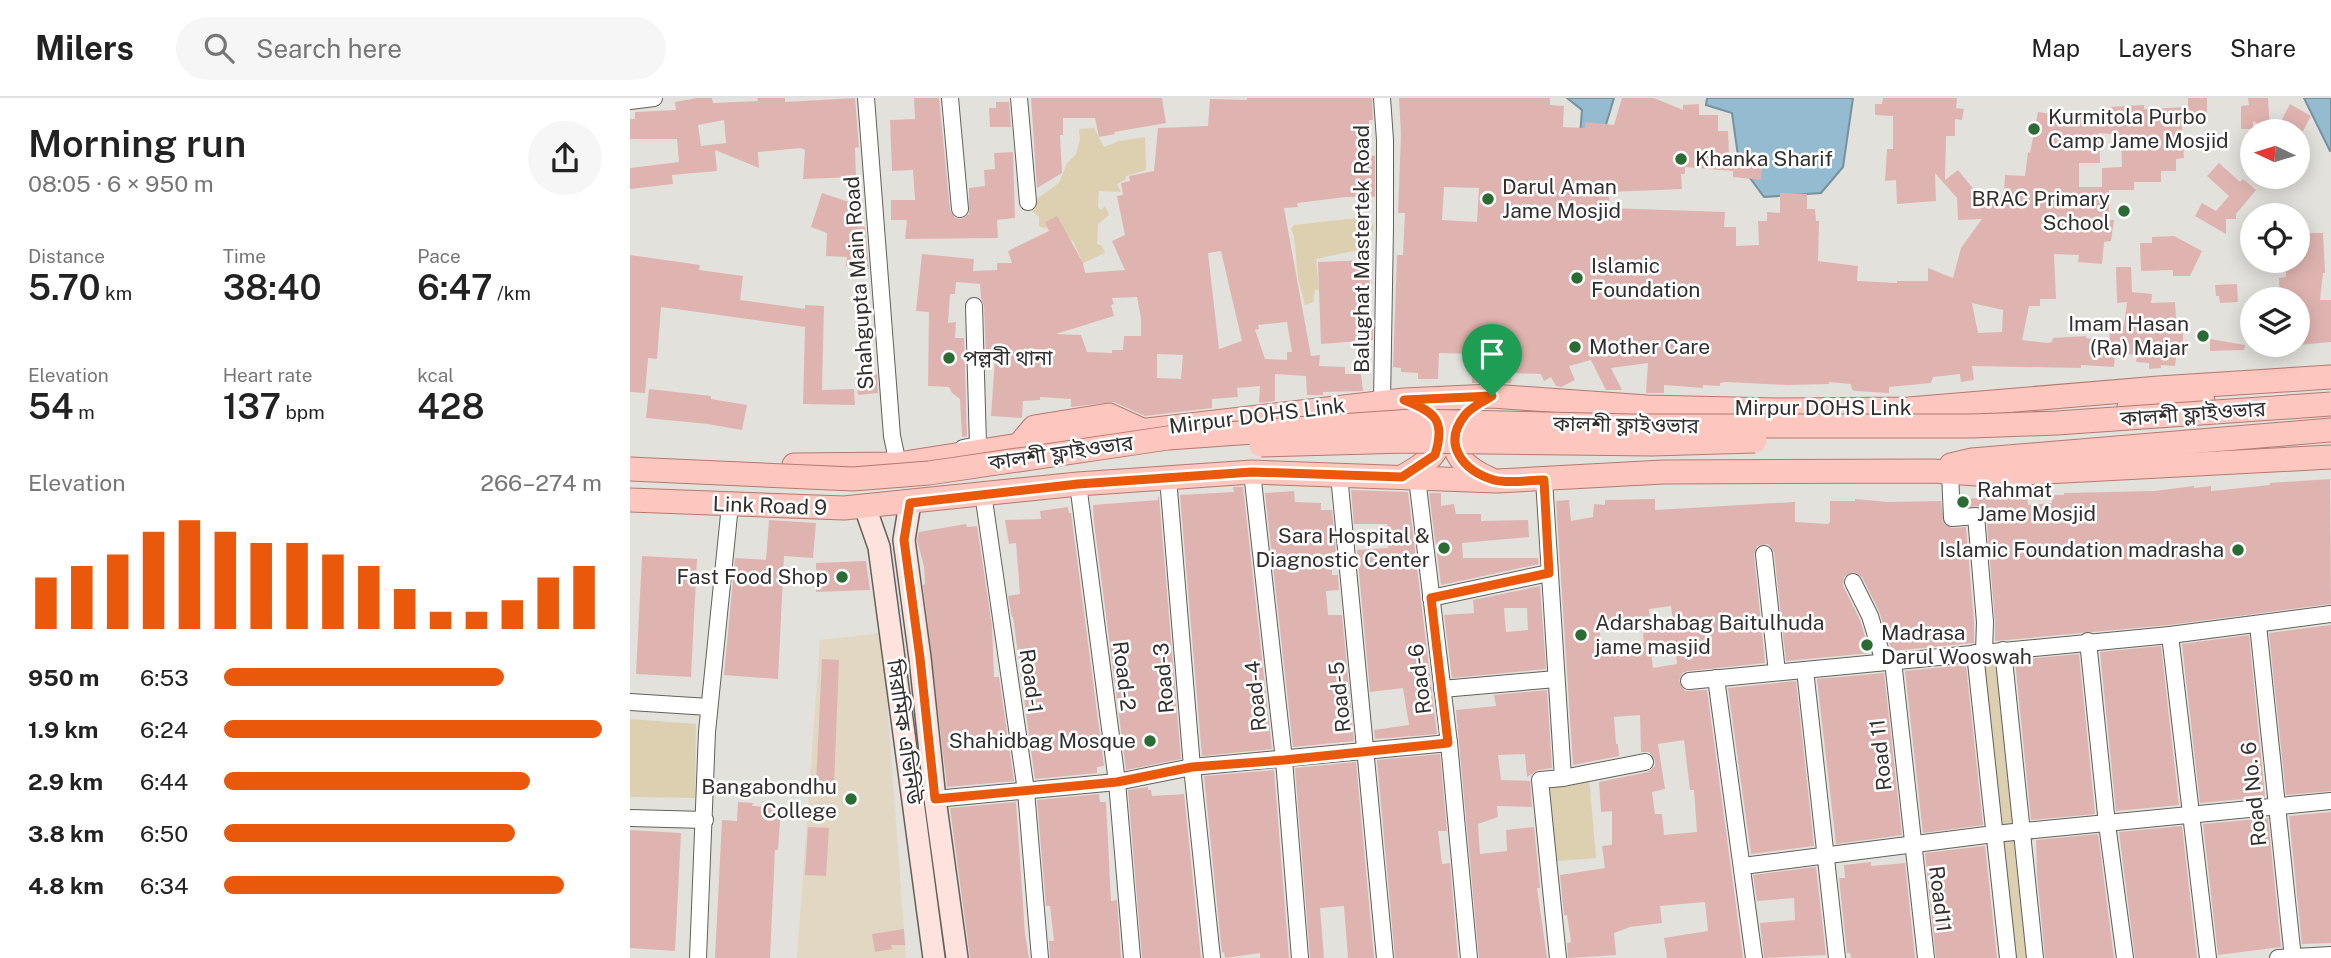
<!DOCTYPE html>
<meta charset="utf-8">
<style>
body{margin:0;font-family:"Public Sans","Noto Sans Bengali",sans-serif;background:#f6f6f6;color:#222;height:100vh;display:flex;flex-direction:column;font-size:26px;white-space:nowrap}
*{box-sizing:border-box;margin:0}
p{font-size:23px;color:#767676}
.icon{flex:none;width:38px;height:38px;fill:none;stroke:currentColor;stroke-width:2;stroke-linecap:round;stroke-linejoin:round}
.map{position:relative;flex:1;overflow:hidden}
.side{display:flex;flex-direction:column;background:#fff;width:630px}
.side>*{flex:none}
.needle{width:46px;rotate:274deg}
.buttons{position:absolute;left:1610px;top:21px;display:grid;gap:14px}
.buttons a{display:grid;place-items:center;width:70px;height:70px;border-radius:50%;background:#fff;box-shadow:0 4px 18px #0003;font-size:35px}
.pin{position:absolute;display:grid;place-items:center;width:60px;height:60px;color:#fff;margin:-72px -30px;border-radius:50% 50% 50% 0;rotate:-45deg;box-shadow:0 0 7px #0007}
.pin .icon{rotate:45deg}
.round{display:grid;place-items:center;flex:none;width:74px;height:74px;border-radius:37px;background:#f6f6f6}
.overview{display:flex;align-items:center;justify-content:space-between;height:119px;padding:0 28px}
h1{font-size:38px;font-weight:600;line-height:52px}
.metrics{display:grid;grid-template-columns:repeat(3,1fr);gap:10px;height:119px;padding:7px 28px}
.metrics div{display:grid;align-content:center}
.metrics b{font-size:35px;font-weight:600}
.metrics small{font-size:19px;font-weight:400}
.metrics p{font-size:19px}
.chart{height:196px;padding:14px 28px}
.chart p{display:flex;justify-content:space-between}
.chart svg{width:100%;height:126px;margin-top:7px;stroke:#ea580c;stroke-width:6}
ul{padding:0 28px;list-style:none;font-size:23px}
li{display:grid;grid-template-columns:112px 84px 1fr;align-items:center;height:52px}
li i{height:18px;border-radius:9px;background:#ea580c}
header{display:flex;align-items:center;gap:42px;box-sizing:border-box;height:98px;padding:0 35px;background:#fff;border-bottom:2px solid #e0e0e0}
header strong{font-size:33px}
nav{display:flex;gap:38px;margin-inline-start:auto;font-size:24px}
.search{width:490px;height:63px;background:#f6f6f6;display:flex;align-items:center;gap:18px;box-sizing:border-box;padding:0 24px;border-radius:38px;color:#767676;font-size:26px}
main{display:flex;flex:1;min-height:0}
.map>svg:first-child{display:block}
.education{fill:#e1d7c2}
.green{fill:#dcd0b0}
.water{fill:#94bbcf;stroke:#76919f;stroke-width:2}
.building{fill:#dfb4b0;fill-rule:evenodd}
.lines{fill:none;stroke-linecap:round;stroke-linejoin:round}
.street-casing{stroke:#61605b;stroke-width:18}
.secondary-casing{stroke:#61605b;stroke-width:24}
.primary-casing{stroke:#b4796f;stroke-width:25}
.street{stroke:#fff;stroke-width:16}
.secondary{stroke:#fee2de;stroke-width:21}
.primary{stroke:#fdc6be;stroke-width:23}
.primary-bridge-casing{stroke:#b4796f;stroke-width:25;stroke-linecap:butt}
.primary-bridge{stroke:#fdc6be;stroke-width:23}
.route-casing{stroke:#fff;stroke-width:14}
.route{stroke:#ea580c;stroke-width:9}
.poi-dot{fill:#2b6c35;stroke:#fff;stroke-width:2.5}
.labels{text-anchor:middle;stroke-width:5;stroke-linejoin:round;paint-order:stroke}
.poi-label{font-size:21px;fill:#31302e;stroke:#fff;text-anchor:start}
.street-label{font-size:21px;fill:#31302e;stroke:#fff}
</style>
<header>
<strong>Milers</strong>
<div class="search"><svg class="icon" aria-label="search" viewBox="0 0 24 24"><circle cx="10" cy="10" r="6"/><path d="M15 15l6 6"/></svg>Search here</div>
<nav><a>Map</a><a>Layers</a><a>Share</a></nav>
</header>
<main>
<section class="side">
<div class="overview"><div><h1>Morning run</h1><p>08:05 · 6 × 950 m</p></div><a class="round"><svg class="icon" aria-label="share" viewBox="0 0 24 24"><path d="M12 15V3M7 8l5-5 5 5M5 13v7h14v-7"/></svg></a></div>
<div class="metrics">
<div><p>Distance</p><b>5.70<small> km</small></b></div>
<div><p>Time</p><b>38:40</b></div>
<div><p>Pace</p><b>6:47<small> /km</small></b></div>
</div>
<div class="metrics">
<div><p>Elevation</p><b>54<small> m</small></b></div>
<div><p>Heart rate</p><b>137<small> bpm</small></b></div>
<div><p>kcal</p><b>428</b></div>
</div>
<div class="chart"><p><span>Elevation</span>266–274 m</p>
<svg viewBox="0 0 160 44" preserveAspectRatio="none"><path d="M5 44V26M15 44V22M25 44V18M35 44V10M45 44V6M55 44V10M65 44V14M75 44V14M85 44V18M95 44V22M105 44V30M115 44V38M125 44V38M135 44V34M145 44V26M155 44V22"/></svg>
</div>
<ul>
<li><b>950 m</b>6:53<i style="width:74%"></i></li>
<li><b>1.9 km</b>6:24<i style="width:100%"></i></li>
<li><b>2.9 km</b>6:44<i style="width:81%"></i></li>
<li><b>3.8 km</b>6:50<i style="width:77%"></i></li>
<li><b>4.8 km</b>6:34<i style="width:90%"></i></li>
</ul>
</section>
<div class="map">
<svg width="1701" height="860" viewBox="0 0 1701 860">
<rect width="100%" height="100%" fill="#e3e1dc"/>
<path class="education" d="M252,535l24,325h-109l23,-318z"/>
<g class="green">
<path d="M464,30l10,19 15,-6 26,-4 1,33 -20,6v3l-9,5 4,8 -22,-1 -1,16 3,3 4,-4 4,9 -11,9 -1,20 5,2 3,7 -22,10 -10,-22 -9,-3 -4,-14 -16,4 -5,-2v-9l-7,-6 -1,-8 28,-20 8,-20 9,-9 4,-15 -1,-10z"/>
<path d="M737,119l7,9 -7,22 -51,11 3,31h-4l-2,12 -8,3 -7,-27 -4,-42 -3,-8 3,-3z"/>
<path d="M1367,562l19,168 -19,2 -17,-168z"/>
<path d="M0,621l66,5 -1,74 -65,-1z"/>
<path d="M959,679l7,81 -39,3 -9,-81z"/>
<path d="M1386,737l12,123h-16l-12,-121z"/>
</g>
<g class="water">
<path d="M937,0h47l-15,50 -19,-13 2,-25z"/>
<path d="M1077,0h146l-10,69 -22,26 -57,4 -25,-34 -7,-50 -26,-8z"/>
<path d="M1674,0h27v53h-1z"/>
</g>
<g class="building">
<path d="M67,0h15l1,5 45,-2 -1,-3h28v4l70,-4 4,49 -4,1 1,29 -53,2 2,-29 -4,-2 -43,4 1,16 -44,-18 2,21 -45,4 1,9 -43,5v-21l49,-6 -2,-23h-47v-20h5v-7l41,-2 -1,-8zM94,22l2,23 -25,3 -3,-21z"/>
<path d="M284,0h25l11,112 5,8 7,1 7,-5v-26l16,-2 -1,-16 11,-1 -1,-16 19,-1 2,66 -18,2 1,18 -93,1 2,-19h-16v-20h24l-2,-30 -21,1 -2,-51 25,-1z"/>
<path d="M401,0h131l4,25 -52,9 1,2 -16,3 -4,-19h-32v17h-3l2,38 -25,15z"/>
<path d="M617,0h125l1,22h-4v35l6,1v41h-29l-49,6 1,4 -14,1 27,148 9,-1 -1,11 26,1v7h16l2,17 -40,1v3h-16l-1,-19 -31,-2v27l-16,2 1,-17 -23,2 1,9 -26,2v9l-67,8 -31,-14 -43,5v-8l-31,-2v3l-17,1 -1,17 -31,-2 5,-72 -10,13 -2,-51 -3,-8 -1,-14 -24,-2 -1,12h-5l-2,29 8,-1 -1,16h9l3,98 -5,1 -2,-38 -8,-6 -3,-6 -21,-1 1,-74 -13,-1 6,-57 52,5 -1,12 24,-1v-7h15l-4,-12 41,-20 -4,-9 12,-6 26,47 2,10 40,-3 -13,-29 13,-6 -8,-39 6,-1 -2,-12 9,-2 -1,-5 25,-5 4,-43 50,-2 2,-27 37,1zM591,153l21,90 -23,8 -11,-96zM507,199l4,21v18h-17l-1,14h-11v3l-25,-1 -6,-17 -25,-1 58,-18 -3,-11 3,-1 -2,-6zM657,224l5,30h-5v8l-22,-1 -10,-29 4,-1 -1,-4zM527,256l26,1 -2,24 -24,-1z"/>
<path d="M769,0h151v7l14,1 -1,21 22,1v-6l29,3 8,-27h32l29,12v-5l16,-1v11h19v16h10l1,23 34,4 -2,22 -28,-3v-6l-48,-4v7h-4l1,15 -73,3v16l116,4 -1,15h12v19l23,-1 -1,-24h9v-9l13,1v-20l27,1v15h8l1,12h3l-1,40 40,5 -1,15 40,2v-2h31v-13l25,10 8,-30 21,-29 -24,1 -1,-22 -22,-25 1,28 -39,3 -1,-24 -11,1 2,-32h6v-33l-18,-1v-11h7l1,-6h74l-1,10 8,1 -2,11 -7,-1v17h-9l-1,44 13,-10 17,21 25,15v-11h4l1,-20 20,1 3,-24 2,1 8,-41 42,6v-5l28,-1v-5l36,-2v4l44,-2v-9h19v25l-25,2 2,33 -8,1v12h-15v11h-27v8h-25v30h5l-3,21 -7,1 -2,22 -24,-2 1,-7 -25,-1 2,45h-16v7h-11l-7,34 26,3 4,-1 1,-4 33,-2v2l24,4 -1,-16h15l3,-24 -10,1 -1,-36h15l1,25 20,2 -1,9 24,-1 1,17 7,-1v26l-5,-1 -3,23 -14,-1v3l-12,1v-6l-13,-1 1,-7 -22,-2 -1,14 -33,-2v3l-109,-2 2,14 -13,2 -1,-8 -27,3 -2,6 -42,4v6l-33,-2 -4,-1 -1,-6 -22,-2v2l-42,1 -61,-3 -6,1v3l-17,-1v3l-39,-3v8h-18l2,-30 -37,5 11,22h-16l-15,-30 -22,6 6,14 -14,7 -5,-1 -5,-9 -7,4 -3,-7 -29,-1 -1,10h-39l1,-29 -34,-1 -1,26h-20v-6l-17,-1v-4l-8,-1 4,-112h6l2,-42h-7l3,-79zM1469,35l22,2 1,32 -20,1v19h-23v-24h21zM814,89l35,1 -2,34 -35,-2zM1342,205l31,7 -1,22 -24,1z"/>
<path d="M1618,0h20l2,32 -17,-9v8h-12v-23l8,-1z"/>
<path d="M366,4h13l2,25h-21l-1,-19h7z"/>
<path d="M1660,6l21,12 -8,15h-27z"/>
<path d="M1589,65l21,19 3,-3 13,11 -20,24v5h-10v15l-31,-18 7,-13 14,8 13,-15 -22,-20z"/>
<path d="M192,95l36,12 -7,21 14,1 4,42 -23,-3 1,-9 -21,-1 1,-23 -16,-6z"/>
<path d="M1675,135h18l2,40h-2l-3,27h11v42l-33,3v-46h-18l-1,-21 7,-1v-16h12v-5h8z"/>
<path d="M1544,138l28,15 -12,25h-17v-6l-32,1 -1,-28h12v-6z"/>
<path d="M0,157l70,10 -1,5 44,6 -3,24 65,9v-4l19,1 -2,84 32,-1 1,16 -52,-1 2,-77 -144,-20 -4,52 -9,-1 -3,35 -15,-1z"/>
<path d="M739,162l1,56v11h3v13l-52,4 -3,-82z"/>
<path d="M1607,186l1,18 -18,1 -1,-7h-3l-1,-11z"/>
<path d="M1580,241l35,6 -1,5 -34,1z"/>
<path d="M247,276l1,19 -20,2 -2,-19z"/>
<path d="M19,291l62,7v3l36,6 -5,25 -34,-6 -62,-6z"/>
<path d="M1700,381l1,125 -162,21 -174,16v-20l-9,-107 -6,-8 -18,1v-8l65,-4 1,10 24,-2v-8h12v-2l90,-2 40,-5v2l17,-2v5l59,-6v-2z"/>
<path d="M603,389h10l29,262 -70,7 -22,-261 54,-3z"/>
<path d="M721,392l57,2 29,242 -62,5 -1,-9 35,-5 -6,-37 -33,4 -13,-142 31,-2 -1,-24h-33z"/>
<path d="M664,393l1,11 26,1v7h11l4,42h-4v23h6l1,15 -13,1 2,24h14l12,126 -61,6 -28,-254z"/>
<path d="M799,395h12v13l13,-2 2,10h25v7l47,-1 1,17 -67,6 1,15h75l1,6 -98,21z"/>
<path d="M528,399h1l22,262 -55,11 -32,-248 -1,-17 65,-5z"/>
<path d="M1025,401v11l140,-8v20l33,2 2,-2v-21h25v-2l33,3 53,-1 3,23 8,4 14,-1 8,95v21l-82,8 -13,-40 -17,-34 -9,-5 -9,5 -1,9 17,34 10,33 -84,8 -12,-109 -6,-8 -11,2 -3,9 11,108 -77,8 -6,2 -3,8 6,10 22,-1 36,268h-76l-3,-20 44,-7 -3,-29 -45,4 2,17 -32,4 -16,6 2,22 -48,3 -1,-15 4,-1 -4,-27h-3l-4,-40 45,-7 -3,-22 10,-1v-34l-11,1 -2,-30 49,-10 7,-6v-5l-6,-9h-8l-1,-37 -26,2 2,27h2l1,12 -46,9 -17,-264 13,-1 2,21 22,-4 1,-13 11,1v-5zM1041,508l3,23 -31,4 1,10 -43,3 -2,-24 51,-3 -1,-10zM1045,544l2,22 -24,4 -3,-23zM1054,642l6,50h4l3,42 -33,3 -2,-21h-7l-3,-22 13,-3 -7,-45z"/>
<path d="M438,409l1,6h2l33,253 -7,1v6l-62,6 -22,-162h-1l-4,-21 12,-2 -4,-51 -7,1 -4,-24 36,-1 -1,-8z"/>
<path d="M139,422l47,3 -3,35 -29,-2 -6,123 -54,-4 11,-117 31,2z"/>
<path d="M336,426l1,3 10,-1 15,100 2,51h5l15,104 -67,6 -24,-202 2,-1 -1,-17 -7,-27 2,-8z"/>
<path d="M12,458l55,3 -6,118 -55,-3z"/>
<path d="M236,463l4,29 -54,2v-29z"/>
<path d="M910,488l6,83 -94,9 -8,-63 30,-2 -1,-13zM874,510h23l1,22 -22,2z"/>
<path d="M1701,527v166l-45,4 -17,-162z"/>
<path d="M1619,537l16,162 -65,6 -18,-159z"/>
<path d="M1531,548l18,159 -63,6 -16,-159z"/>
<path d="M1449,556l16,160 -64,6 -16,-160z"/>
<path d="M192,561l17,1 -5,125 -18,-1z"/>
<path d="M1336,567l17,160 -60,8 -18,-162z"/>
<path d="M1254,575l18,162 -66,9 -19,-165z"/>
<path d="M1166,583l18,165 -63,8 -23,-166z"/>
<path d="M917,592l5,78 -14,2 -11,7 -2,-23 -27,1 3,25 29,1 2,26 -35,-1 1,11 -20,7 2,30 27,-3 -1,-21 28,-3 6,61h-3l10,70h-68l-23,-248 40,-4 -2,-11z"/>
<path d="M810,656l7,77h-9l4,33 8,-1 8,95h-63l-18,-198z"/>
<path d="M726,664l18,196h-26l-4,-52 -24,2 4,50h-14l-15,-190z"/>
<path d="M644,672l15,188h-29v-5l-35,5 -1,-6 -2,1 -18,-177z"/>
<path d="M518,689v3h3l1,6 32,-2 17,164h-59l-14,-168z"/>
<path d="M469,696l1,8h6l5,99 6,-1 4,58h-71l-1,-17h5l-4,-35h-4l-9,-106z"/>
<path d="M108,704l15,1 -1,3 29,2 -3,42h-3l-5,108h-55l7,-138 15,1z"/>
<path d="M386,704l9,132 4,24h-59l-20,-150z"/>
<path d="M1701,714v131l-29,1 -13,-128z"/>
<path d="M1638,720l13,129 -63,8 -15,-131z"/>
<path d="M1552,728l15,132h-62l-16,-126z"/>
<path d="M178,729l21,1 -3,48 -21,-1z"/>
<path d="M0,732l51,3 -6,118 -45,-3z"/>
<path d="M1468,736l16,124h-69l-8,-84 -1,-34z"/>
<path d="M1355,748l12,112h-61l-11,-105z"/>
<path d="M1241,764v4l34,-3 10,95h-64l-1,-5h-3l-8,-75h6l-1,-13z"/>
<path d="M1186,769l10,88 -62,3 -4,-35 35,-3 -1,-22 -37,3 -4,-26z"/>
<path d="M274,831l1,16h-14l1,4 -17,3 -3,-18z"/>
</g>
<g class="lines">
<defs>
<g id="street">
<path d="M236,0l26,338 6,28"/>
<path d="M320,0l10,111"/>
<path d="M389,0l9,104"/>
<path d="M0,3l24,-3"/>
<path d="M752,303l3,-174v-87l-3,-42"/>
<path d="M333,350l15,-3 -4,-139"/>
<path d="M622,374l32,288 16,198"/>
<path d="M1320,375l2,45 24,-2 9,106 -1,30"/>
<path d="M709,377l46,483"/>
<path d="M538,380l24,289 20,191"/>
<path d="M787,380l32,265 20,215"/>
<path d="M914,382l19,298 -23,2 18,178"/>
<path d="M448,386l39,298 15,176"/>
<path d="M353,395l43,298 14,167"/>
<path d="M1134,456l13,118"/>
<path d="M1223,484l17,34 14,46"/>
<path d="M801,500l118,-25"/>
<path d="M1628,527l35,333"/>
<path d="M1540,537l38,323"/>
<path d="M1458,543l19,183 18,134"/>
<path d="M1373,552l32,308"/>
<path d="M1345,555l33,305"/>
<path d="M1263,563l33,297"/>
<path d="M1175,572l32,288"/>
<path d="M1086,580l38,280"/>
<path d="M1059,583l481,-46 161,-21"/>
<path d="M812,591l114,-10"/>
<path d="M0,604l79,5"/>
<path d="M933,680l82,-16"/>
<path d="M305,701l182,-17 75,-15 257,-24"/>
<path d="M0,720l75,2"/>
<path d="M1113,768l251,-32 337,-33"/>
<path d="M68,860l9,-226 23,-227"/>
<path d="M1648,860l53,-3"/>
</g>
<g id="secondary">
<path d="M280,405l-6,37 16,118 15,141 22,159"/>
<path d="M235,409l14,40 55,411"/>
</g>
<g id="primary">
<path d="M1499,309l74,-6"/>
<path d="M830,325c-16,29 7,46 30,56"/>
<path d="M389,347l15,-18 75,-12 33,15"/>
<path d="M164,367l104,-1 121,-19 385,-45 88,-4 155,11 129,3 133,-1 250,-21 172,-11"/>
<path d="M1321,367l21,-5 359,-30"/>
<path d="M772,379c21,-12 44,-24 36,-52"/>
<path d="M0,402l214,8 234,-24 174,-12 245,9 166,-9 270,-1 58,4 340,-18"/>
</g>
</defs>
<use href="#street" class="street-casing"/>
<use href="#secondary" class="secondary-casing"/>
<use href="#primary" class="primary-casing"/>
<use href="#street" class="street"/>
<use href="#secondary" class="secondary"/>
<use href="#primary" class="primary"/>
<defs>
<g id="primary-bridge">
<path d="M631,347l146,-4 245,3 103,-3"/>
<path d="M0,371l223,10 76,-6 239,-35 244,-17 221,5h339l85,-3 274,-19"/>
</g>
</defs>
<use href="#primary-bridge" class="primary-bridge-casing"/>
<use href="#primary-bridge" class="primary-bridge"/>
</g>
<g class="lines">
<defs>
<path id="route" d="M862,298c-9,6 -20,10 -27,19 -24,30 -1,56 29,65 15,4 35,0 50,0l5,93 -118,25 17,145 -164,17 -92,7 -75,15 -182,17 -15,-141 -16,-118 6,-37 168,-19 174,-12 150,5 33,-22c11,-35 0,-43 -31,-55z"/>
</defs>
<use href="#route" class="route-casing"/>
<use href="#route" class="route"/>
</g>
<g class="poi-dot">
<circle cx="1404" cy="31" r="7"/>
<circle cx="1051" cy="61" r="7"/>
<circle cx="858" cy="101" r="7"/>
<circle cx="1494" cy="113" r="7"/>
<circle cx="947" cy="180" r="7"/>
<circle cx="1573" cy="238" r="7"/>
<circle cx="945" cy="249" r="7"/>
<circle cx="319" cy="260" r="7"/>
<circle cx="1333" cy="404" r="7"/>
<circle cx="814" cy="450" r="7"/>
<circle cx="1608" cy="452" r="7"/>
<circle cx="212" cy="479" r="7"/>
<circle cx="951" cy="537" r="7"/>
<circle cx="1237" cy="547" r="7"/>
<circle cx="520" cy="643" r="7"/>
<circle cx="221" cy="701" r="7"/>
</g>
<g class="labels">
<g class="poi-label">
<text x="1418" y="26">Kurmitola Purbo<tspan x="1418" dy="24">Camp Jame Mosjid</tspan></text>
<text x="1065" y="68">Khanka Sharif</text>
<text x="872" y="96">Darul Aman<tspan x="872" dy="24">Jame Mosjid</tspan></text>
<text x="1480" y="108" text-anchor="end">BRAC Primary<tspan x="1480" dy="24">School</tspan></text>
<text x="961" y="175">Islamic<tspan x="961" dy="24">Foundation</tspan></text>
<text x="1559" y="233" text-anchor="end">Imam Hasan<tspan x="1559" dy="24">(Ra) Majar</tspan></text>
<text x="959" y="256">Mother Care</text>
<text x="333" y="267">পল্লবী থানা</text>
<text x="1347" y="399">Rahmat<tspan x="1347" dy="24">Jame Mosjid</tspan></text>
<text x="800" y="445" text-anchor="end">Sara Hospital &amp;<tspan x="800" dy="24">Diagnostic Center</tspan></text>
<text x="1594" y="459" text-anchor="end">Islamic Foundation madrasha</text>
<text x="198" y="486" text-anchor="end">Fast Food Shop</text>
<text x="965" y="532">Adarshabag Baitulhuda<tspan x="965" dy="24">jame masjid</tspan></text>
<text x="1251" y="542">Madrasa<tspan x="1251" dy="24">Darul Wooswah</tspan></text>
<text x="506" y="650" text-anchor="end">Shahidbag Mosque</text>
<text x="207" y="696" text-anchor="end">Bangabondhu<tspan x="207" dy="24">College</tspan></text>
</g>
<g class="street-label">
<text transform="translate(732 151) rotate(-90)" y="7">Balughat Mastertek Road</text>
<text transform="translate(229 185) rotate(-94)" y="7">Shahgupta Main Road</text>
<text x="1193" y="317">Mirpur DOHS Link</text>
<text transform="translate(1563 316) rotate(-4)" y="7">কালশী ফ্লাইওভার</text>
<text transform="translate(627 318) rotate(-7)" y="7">Mirpur DOHS Link</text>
<text transform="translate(996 327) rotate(1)" y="7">কালশী ফ্লাইওভার</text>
<text transform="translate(431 355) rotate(-8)" y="7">কালশী ফ্লাইওভার</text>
<text transform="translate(140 408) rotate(2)" y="7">Link Road 9</text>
<text transform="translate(494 578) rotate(83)" y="7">Road-2</text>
<text transform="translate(534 580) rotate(-95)" y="7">Road-3</text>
<text transform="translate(790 581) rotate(-97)" y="7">Road-6</text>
<text transform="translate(401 583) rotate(82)" y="7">Road-1</text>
<text transform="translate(626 598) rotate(-96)" y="7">Road-4</text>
<text transform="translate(710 599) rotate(-96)" y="7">Road-5</text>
<text transform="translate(274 634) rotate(82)" y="7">সিরামিক এভিনিউ</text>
<text transform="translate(1251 657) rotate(-96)" y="7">Road 11</text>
<text transform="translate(1624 696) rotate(-96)" y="7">Road No. 6</text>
<text transform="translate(1310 801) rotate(83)" y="7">Road11</text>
</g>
</g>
</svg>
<div class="buttons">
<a><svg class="needle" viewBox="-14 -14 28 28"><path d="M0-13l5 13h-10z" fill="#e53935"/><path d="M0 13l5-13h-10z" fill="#767676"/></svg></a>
<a><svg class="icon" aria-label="locate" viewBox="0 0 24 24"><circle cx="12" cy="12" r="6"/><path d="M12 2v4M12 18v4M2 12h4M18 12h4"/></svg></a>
<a><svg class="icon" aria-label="layers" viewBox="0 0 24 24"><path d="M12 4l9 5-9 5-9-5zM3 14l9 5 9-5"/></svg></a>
</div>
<div class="pin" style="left:862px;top:298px;background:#1e9e55"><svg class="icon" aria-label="arrive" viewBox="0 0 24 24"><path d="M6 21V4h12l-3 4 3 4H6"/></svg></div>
</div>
</main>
